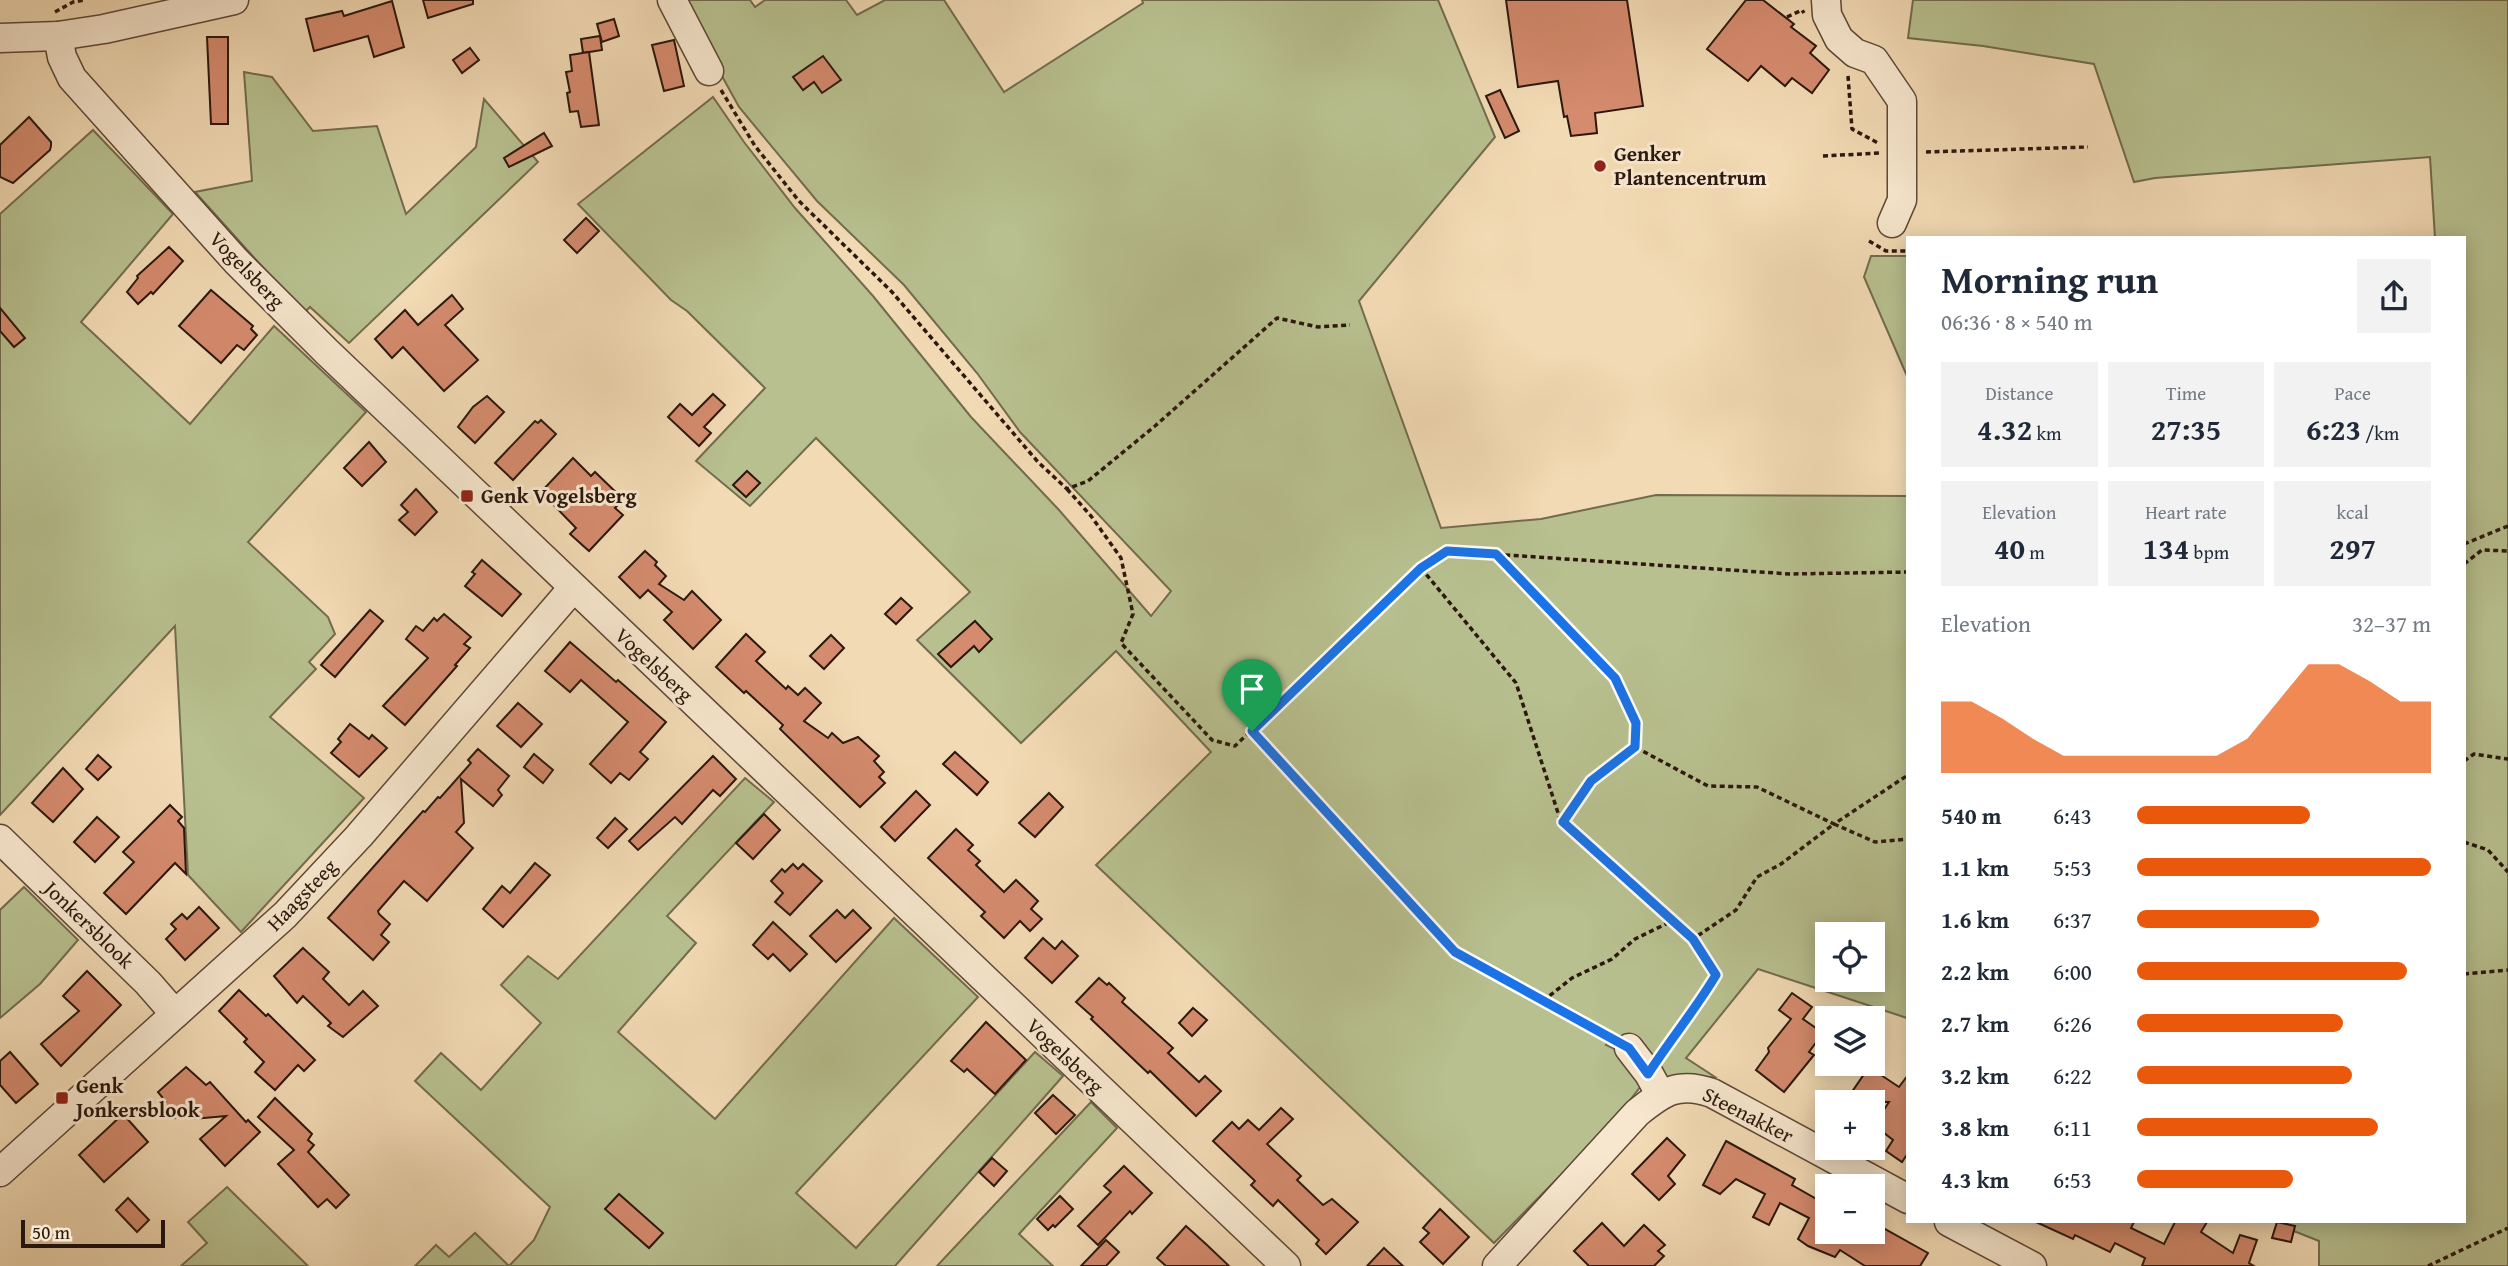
<!DOCTYPE html>
<meta charset="utf-8">
<style>
body{margin:0;font-family:"Gentium Book Plus",serif;background:#f2f2f3;color:#1f2937;height:100vh;display:flex;flex-direction:column;font-size:26px;white-space:nowrap}
*{box-sizing:border-box;margin:0}
p{font-size:23px;color:#747a83}
.icon{flex:none;width:38px;height:38px;fill:none;stroke:currentColor;stroke-width:2;stroke-linecap:round;stroke-linejoin:round}
.map{position:relative;flex:1;overflow:hidden}
.side{position:absolute;left:1906px;top:236px;width:560px;height:987px;display:flex;flex-direction:column;background:#fff;border-radius:0px;box-shadow:0 4px 18px #0003}
.side>*{flex:none}
.controls{position:absolute;left:1815px;top:922px;display:grid;gap:14px}
.controls a{display:grid;place-items:center;width:70px;height:70px;border-radius:0px;background:#fff;box-shadow:0 4px 18px #0003;font-size:35px}
.scale{position:absolute;left:21px;bottom:18px;width:144px;box-sizing:border-box;padding-left:7px;border:4px solid #2b170d;border-top:0;font-size:19px;line-height:24px;white-space:nowrap;color:#2b170d;-webkit-text-stroke:5px #f7e7ce;paint-order:stroke}
.pin{position:absolute;display:grid;place-items:center;width:60px;height:60px;color:#fff;margin:-72px -30px;border-radius:50% 50% 50% 0;rotate:-45deg;box-shadow:0 0 7px #0007}
.pin .icon{rotate:45deg}
.round{display:grid;place-items:center;flex:none;width:74px;height:74px;border-radius:0px;background:#f2f2f3}
.head{display:flex;align-items:center;justify-content:space-between;height:119px;padding:0 35px}
h1{font-size:38px;font-weight:700;line-height:52px}
.stats{display:grid;grid-template-columns:repeat(3,1fr);gap:10px;height:119px;padding:7px 35px}
.stats div{display:grid;align-content:center;border-radius:0px;background:#f2f2f3;text-align:center}
.stats b{font-size:30px;font-weight:700}
.stats small{font-size:19px;font-weight:400}
.stats p{font-size:19px}
.chart{height:196px;padding:14px 35px}
.chart p{display:flex;justify-content:space-between}
.chart svg{width:100%;height:126px;margin-top:7px;fill:#ea580c;opacity:.7}
ul{padding:0 35px;list-style:none;font-size:23px}
li{display:grid;grid-template-columns:112px 84px 1fr;align-items:center;height:52px}
li i{height:18px;border-radius:9px;background:#ea580c}
.map>svg:first-child{display:block}
.green{fill:#b8c08f;stroke:#726c4e;stroke-width:2;fill-rule:evenodd}
.building{fill:#d58b6e;stroke:#2b170d;stroke-width:2}
.lines{fill:none;stroke-linecap:round;stroke-linejoin:round}
.minor-casing{stroke:#5d4837;stroke-width:31}
.path{stroke:#2b170d;stroke-width:3.5;stroke-dasharray:5 3.5;stroke-linecap:butt}
.minor{stroke:#f7e7ce;stroke-width:28}
.route-casing{stroke:#fff;stroke-width:14}
.route{stroke:#1a73e8;stroke-width:9}
.poi-dot{fill:#8f2418;stroke:#f7e7ce;stroke-width:2.5}
.labels{text-anchor:middle;stroke-width:6;stroke-linejoin:round;paint-order:stroke}
.poi-label{font-size:21px;font-weight:bold;fill:#2b170d;stroke:#f7e7ce;text-anchor:start}
.street-label{font-size:21px;fill:#2b170d;stroke:#f7e7ce}
</style>
<div class="map">
<svg width="2508" height="1266" viewBox="0 0 2508 1266">
<rect width="100%" height="100%" fill="#f2dab4"/>
<filter id="stains"><feTurbulence type="fractalNoise" baseFrequency=".00286" numOctaves="4"/><feColorMatrix values="0 0 0 0 .2 0 0 0 0 .09 0 0 0 0 .02 0 0 0 .5 -.17"/></filter>
<radialGradient id="worn" r=".72"><stop offset=".6" stop-color="#630" stop-opacity="0"/><stop offset="1" stop-color="#630" stop-opacity=".3"/></radialGradient>
<g class="green">
<path d="M685,0h65l5,7 10,-7h81l11,15 28,-15h59l60,92 139,-89 -1,-3h296l57,137 -136,164 82,227 100,-9 115,-24 251,1v522l-149,-49 -72,89 29,19 -46,4 -28,-33 -27,-13 -8,10 13,6 22,35 -29,37 -118,120 -398,-378 115,-113 -95,-101 -95,92 -104,-103 53,-48 -154,-154 -66,68 -54,-45 69,-73 -78,-77 -16,-11 -93,-96 135,-107 31,45 51,66 78,88 98,121 88,93 92,106 20,-25 -151,-159 -43,-59 -73,-88 -87,-84 -78,-94 -33,-60zM1827,934h45v46h-45z"/>
<path d="M1913,0h595v1266h-189v-25l-33,-13 2,-6h176v-984h-29l-5,-81 -275,21 -21,4 -40,-118 -111,-18 -75,-8z"/>
<path d="M244,72l28,5 41,54 64,-5 29,88 70,-67 8,-48 54,63 -189,181 -39,-36 -6,6 -109,-121 57,-11z"/>
<path d="M93,130l80,84 -92,108 109,102 84,-98 92,86 -118,130 80,75 7,17 -26,28 7,7 -46,48 94,81 -123,134 -53,-57 -13,-249 -175,189v-601z"/>
<path d="M1871,256h36v120l-43,-99z"/>
<path d="M745,778l29,24 -107,114 29,27 -78,89 97,87 179,-201 84,79 -182,196 60,55 179,-196 28,24 -168,190h-480l21,-21 13,12 26,-24 34,33 25,-26 16,-33 -135,-126 26,-28 40,37 60,-67 -40,-38 27,-29 30,23z"/>
<path d="M24,887l54,53 -38,44 -40,34v-108z"/>
<path d="M1091,1102l26,26 -98,106 34,32h-116z"/>
<path d="M227,1187l81,79h-127l26,-23 -19,-21z"/>
</g>
<g class="building">
<path d="M423,0h50v4l-45,14z"/>
<path d="M1506,0h121l16,106 -48,7 2,20 -26,3 -4,-20 -3,1 -6,-36 -40,6z"/>
<path d="M1746,0h17l31,24 -3,3 25,19 -6,7 19,17 -17,23 -20,-15 -7,8 -24,-20 -13,15 -41,-32z"/>
<path d="M392,1l12,46 -30,10 -6,-21 -54,15 -8,-32 36,-8 2,5z"/>
<path d="M614,19l5,17 -17,6 -5,-18z"/>
<path d="M600,36l2,14 -19,3 -2,-14z"/>
<path d="M207,37h21v87h-17z"/>
<path d="M674,40l10,46 -20,5 -12,-46z"/>
<path d="M470,48l9,12 -17,13 -9,-13z"/>
<path d="M589,52l10,73 -18,2 -3,-16 -8,1 -3,-19 3,-1 -4,-20 6,-1 -2,-16z"/>
<path d="M823,56l18,24 -19,13 -8,-11 -11,8 -10,-13z"/>
<path d="M1500,90l19,41 -14,7 -19,-42z"/>
<path d="M29,117l22,25v4l-1,4 -37,33 -13,-6v-32z"/>
<path d="M544,133l8,13 -43,21 -5,-9z"/>
<path d="M586,218l13,13 -22,22 -13,-13z"/>
<path d="M169,247l14,14 -30,33 -2,-2 -13,12 -11,-12 11,-14 -1,-2z"/>
<path d="M211,290l42,36 -2,3 6,6 -13,15 -7,-5 -16,18 -42,-37z"/>
<path d="M452,295l11,14 -18,16 33,35 -34,31 -41,-44 -11,11 -17,-19 30,-29 13,15z"/>
<path d="M0,308l25,30 -11,9 -14,-16z"/>
<path d="M713,394l12,11 -21,22 7,6 -12,13 -31,-29 12,-13 12,11z"/>
<path d="M487,396l17,16 -29,31 -17,-16 15,-20z"/>
<path d="M541,420l15,14 -43,46 -18,-17 40,-42 3,2z"/>
<path d="M369,442l17,20 -24,24 -18,-18z"/>
<path d="M573,458l18,18 4,-4 28,27 -8,9 8,7 -34,36 -19,-17 6,-6 -35,-36z"/>
<path d="M747,471l13,12 -14,14 -13,-12z"/>
<path d="M416,489l21,23 -22,23 -16,-15 9,-8 -7,-7z"/>
<path d="M645,551l12,11 -2,3 11,11 -7,8 25,16 8,-9 29,29 -28,29 -29,-29 8,-8 -24,-22 -8,8 -21,-21z"/>
<path d="M482,560l39,34 -19,22 -37,-30 10,-12 -3,-2z"/>
<path d="M901,598l11,10 -16,16 -11,-10z"/>
<path d="M370,610l13,11 -48,56 -14,-12z"/>
<path d="M444,614l27,23 -7,7 6,4 -15,17 2,1 -52,59 -22,-19 45,-48 -22,-19 10,-13 7,5 11,-13 3,3z"/>
<path d="M975,621l17,18 -13,13 -5,-6 -23,21 -13,-13z"/>
<path d="M746,634l19,18 -9,9 30,28 2,-3 10,9 7,-7 16,15 -17,18 24,17 4,-5 11,10 15,-6 21,19 -5,5 10,11 -5,5 6,6 -25,24 -80,-78 3,-4 -37,-34 -2,2 -28,-26z"/>
<path d="M831,635l13,13 -20,21 -14,-13z"/>
<path d="M570,642l46,40 2,-2 48,42 -26,30 8,7 -19,21 -9,-7 -9,10 -21,-19 38,-42 -47,-42 -11,12 -25,-21z"/>
<path d="M518,703l24,21 -21,23 -24,-21z"/>
<path d="M350,724l19,15 3,-4 15,13 -28,29 -28,-24 10,-11 -3,-3z"/>
<path d="M478,749l31,27 -11,14 4,5 -9,11 -32,-27 3,44 -8,9 17,16 -46,53 -23,-20 -26,30 1,3 11,10 -9,11 8,7 -16,18 -45,-42 95,-107 2,1 13,-15 2,1 31,-35 -3,-3z"/>
<path d="M955,752l33,30 -11,13 -34,-31z"/>
<path d="M534,754l19,16 -10,13 -19,-16z"/>
<path d="M98,755l13,12 -13,13 -12,-11z"/>
<path d="M713,756l23,23 -16,17 -7,-6 -31,34 -7,-7 -37,33 -9,-9z"/>
<path d="M63,768l20,21 -30,33 -21,-19z"/>
<path d="M916,791l14,14 -35,36 -14,-14z"/>
<path d="M1049,793l14,14 -28,30 -16,-14z"/>
<path d="M170,805l12,12 -4,4 6,7 2,46 -11,-11 -49,51 -22,-21 30,-31 -11,-10z"/>
<path d="M764,814l16,16 -27,29 -17,-16z"/>
<path d="M97,817l22,20 -24,25 -21,-20z"/>
<path d="M615,818l12,11 -19,19 -11,-10z"/>
<path d="M956,829l17,16 -5,5 12,11 -4,4 28,27 12,-12 22,21 -7,8 11,10 -12,12 -10,-10 -16,17 -23,-22 4,-4 -57,-54z"/>
<path d="M535,863l15,12 -47,52 -20,-18 19,-23 8,7z"/>
<path d="M793,864l5,5 5,-5 19,17 -32,34 -15,-13 8,-9 -12,-12 11,-12 3,3z"/>
<path d="M199,907l20,21 -34,32 -19,-21 10,-10 -5,-5 11,-10 5,5z"/>
<path d="M837,910l8,8 8,-8 18,18 -35,34 -26,-26z"/>
<path d="M773,922l34,32 -17,17 -17,-17 -5,5 -15,-14z"/>
<path d="M1043,938l12,11 7,-8 16,15 -26,27 -27,-25z"/>
<path d="M303,948l26,24 -6,7 26,26 14,-14 15,15 -35,31 -15,-11 3,-3 -28,-27 -6,7 -23,-27z"/>
<path d="M87,971l34,34 -60,61 -20,-22 38,-33 -16,-15z"/>
<path d="M1099,978l8,7 2,-2 16,15 -3,4 51,46 -5,5 31,29 6,-6 16,15 -25,25 -46,-45 -2,2 -57,-54 2,-2 -17,-15z"/>
<path d="M239,990l27,26 2,-2 47,46 -11,11 -6,-6 -23,25 -20,-18 9,-10 -20,-20 3,-3 -28,-28z"/>
<path d="M1792,993l20,14 -9,12 20,14 -14,19 5,3 -30,37 -28,-22 13,-18 -1,-4 23,-29 -12,-9z"/>
<path d="M1193,1008l14,12 -15,16 -13,-13z"/>
<path d="M986,1022l40,38 -31,34 -28,-25 -3,3 -13,-11z"/>
<path d="M10,1052l28,32 -22,19 -16,-18v-24z"/>
<path d="M186,1067l20,18 4,-3 36,40 2,-2 12,12 -35,34 -25,-27 26,-23 -33,3 -9,-10 -9,9 -12,-13 3,-3 -8,-10z"/>
<path d="M1869,1067l30,20 9,-12v78l-6,9 -16,-11 7,-11 -19,-15 15,-23h-44z"/>
<path d="M1053,1095l22,20 -19,19 -21,-21z"/>
<path d="M275,1098l37,36 -4,6 6,5 -6,7 41,43 -13,13 -9,-9 -9,8 -40,-43 16,-14 -36,-33z"/>
<path d="M1281,1108l12,11 -26,25 34,32 -4,4 26,25 9,-6 26,23 -32,32 -10,-10 3,-4 -41,-40 -5,6 -22,-21 4,-4 -42,-40 19,-19 7,7 9,-9 11,10z"/>
<path d="M123,1114l25,28 -44,40 -25,-27z"/>
<path d="M1667,1138l18,17 -17,21 7,8 -16,16 -27,-26z"/>
<path d="M1726,1141l69,38 -3,6 35,20v27h54l2,-4 45,25 -8,13h-55l-25,-16 -5,7 -27,-11 -10,-7 11,-21 -29,-15 -11,22 -16,-8 12,-23 -29,-15 -16,15 -17,-9z"/>
<path d="M992,1158l15,13 -13,15 -15,-14z"/>
<path d="M1124,1166l28,27 -20,21 -2,-3 -32,34 -20,-19 33,-34 -7,-6z"/>
<path d="M619,1194l44,39 -14,15 -44,-39z"/>
<path d="M1060,1196l13,13 -18,18 -2,-2 -5,5 -11,-11z"/>
<path d="M128,1198l21,22 -12,12 -21,-22z"/>
<path d="M1440,1209l29,28 -26,27 -23,-22 9,-9 -6,-5z"/>
<path d="M2036,1222h98l-3,6 33,16 11,-22h32l-6,10 32,21 7,-18 17,5 -8,23 5,3h-112l3,-8 -30,-15 -5,9 -35,-17 -2,4z"/>
<path d="M2277,1222l18,4 -4,16 -19,-4z"/>
<path d="M1602,1223l22,23 20,-21 21,20 -7,6 6,5 -10,10h-65l-15,-15z"/>
<path d="M1186,1226l21,19 22,21h-63l-9,-8z"/>
<path d="M1106,1240l13,12 -13,14h-25z"/>
<path d="M1384,1248l19,18h-36z"/>
</g>
<g class="lines">
<defs>
<g id="minor">
<path d="M672,0l37,71"/>
<path d="M1826,0l1,15 12,24 16,14 19,7 28,41v99l-10,23"/>
<path d="M58,36l4,21 10,21 164,183 91,91 959,914"/>
<path d="M0,38l58,-2 46,-7 130,-29"/>
<path d="M0,839l148,144 27,31"/>
<path d="M1629,1048l20,26 11,20"/>
<path d="M0,1172l285,-257 74,-79 214,-248"/>
<path d="M1949,1222l83,44"/>
<path d="M1497,1266l140,-153c26,-21 41,-32 75,-20l196,106"/>
</g>
</defs>
<use href="#minor" class="minor-casing"/>
<g class="path">
<path d="M55,12l18,-10 12,-2"/>
<path d="M1787,17l15,-7 2,3"/>
<path d="M1848,76l4,53 26,14"/>
<path d="M721,90l34,56 44,55 93,91 146,170 29,27 21,-8 67,-55 122,-108 41,9 32,-2"/>
<path d="M1926,152l162,-5"/>
<path d="M1823,156l57,-3"/>
<path d="M1869,241l17,10h22"/>
<path d="M1067,489l24,27 30,42 12,56 -12,29 91,97 23,6 186,-178 26,-17 343,23 118,-2"/>
<path d="M2464,544l44,-18"/>
<path d="M1496,554l119,124 21,45 -1,24 73,39 49,1 77,37 74,-49"/>
<path d="M2464,564l18,-14 26,1"/>
<path d="M1421,568l95,115 44,136 133,120"/>
<path d="M1252,731l203,221 154,85"/>
<path d="M2464,761l10,-7 34,5"/>
<path d="M1563,822l28,-41 44,-34"/>
<path d="M2464,842l24,8 20,22"/>
<path d="M2464,974l44,-4"/>
<path d="M1543,1001l29,-23 40,-19 23,-20 37,-18"/>
<path d="M1661,1054l15,-23 15,-15 24,-41 -22,-36 43,-29 21,-33 24,-13 53,-40 41,18 33,-3"/>
<path d="M2428,1266l80,-38"/>
</g>
<use href="#minor" class="minor"/>
</g>
<g class="lines">
<defs>
<path id="route" d="M1447,551l49,3 119,124 21,45 -1,24 -44,34 -28,41 130,117 23,36c-21,35 -46,65 -68,99l-19,-26 -174,-96 -203,-221 169,-163z"/>
</defs>
<use href="#route" class="route-casing"/>
<use href="#route" class="route"/>
</g>
<g class="poi-dot">
<circle cx="1600" cy="166" r="7"/>
<rect x="460" y="489" width="14" height="14" rx="3.5"/>
<rect x="55" y="1091" width="14" height="14" rx="3.5"/>
</g>
<g class="labels">
<g class="poi-label">
<text x="1614" y="161">Genker<tspan x="1614" dy="24">Plantencentrum</tspan></text>
<text x="481" y="503">Genk Vogelsberg</text>
<text x="76" y="1093">Genk<tspan x="76" dy="24">Jonkersblook</tspan></text>
</g>
<g class="street-label">
<text transform="translate(247 270) rotate(46)" y="7">Vogelsberg</text>
<text transform="translate(654 665) rotate(43)" y="7">Vogelsberg</text>
<text transform="translate(302 895) rotate(-46)" y="7">Haagsteeg</text>
<text transform="translate(89 925) rotate(44)" y="7">Jonkersblook</text>
<text transform="translate(1065 1056) rotate(44)" y="7">Vogelsberg</text>
<text transform="translate(1748 1115) rotate(27)" y="7">Steenakker</text>
</g>
</g>
<rect width="100%" height="100%" filter="url(#stains)"/>
<rect width="100%" height="100%" fill="url(#worn)"/>
</svg>
<div class="controls">
<a><svg class="icon" aria-label="locate" viewBox="0 0 24 24"><circle cx="12" cy="12" r="6"/><path d="M12 2v4M12 18v4M2 12h4M18 12h4"/></svg></a>
<a><svg class="icon" aria-label="layers" viewBox="0 0 24 24"><path d="M12 4l9 5-9 5-9-5zM3 14l9 5 9-5"/></svg></a>
<a>+</a>
<a>−</a>
</div>
<div class="scale">50 m</div>
<div class="pin" style="left:1252px;top:731px;background:#1e9e55"><svg class="icon" aria-label="arrive" viewBox="0 0 24 24"><path d="M6 21V4h12l-3 4 3 4H6"/></svg></div>
<section class="side">
<div class="head"><div><h1>Morning run</h1><p>06:36 · 8 × 540 m</p></div><a class="round"><svg class="icon" aria-label="share" viewBox="0 0 24 24"><path d="M12 15V3M7 8l5-5 5 5M5 13v7h14v-7"/></svg></a></div>
<div class="stats">
<div><p>Distance</p><b>4.32<small> km</small></b></div>
<div><p>Time</p><b>27:35</b></div>
<div><p>Pace</p><b>6:23<small> /km</small></b></div>
</div>
<div class="stats">
<div><p>Elevation</p><b>40<small> m</small></b></div>
<div><p>Heart rate</p><b>134<small> bpm</small></b></div>
<div><p>kcal</p><b>297</b></div>
</div>
<div class="chart"><p><span>Elevation</span>32–37 m</p>
<svg viewBox="0 0 160 44" preserveAspectRatio="none"><path d="M0 44V19L10 19L20 25L30 32L40 38L50 38L60 38L70 38L80 38L90 38L100 32L110 19L120 6L130 6L140 12L150 19L160 19V44z"/></svg>
</div>
<ul>
<li><b>540 m</b>6:43<i style="width:59%"></i></li>
<li><b>1.1 km</b>5:53<i style="width:100%"></i></li>
<li><b>1.6 km</b>6:37<i style="width:62%"></i></li>
<li><b>2.2 km</b>6:00<i style="width:92%"></i></li>
<li><b>2.7 km</b>6:26<i style="width:70%"></i></li>
<li><b>3.2 km</b>6:22<i style="width:73%"></i></li>
<li><b>3.8 km</b>6:11<i style="width:82%"></i></li>
<li><b>4.3 km</b>6:53<i style="width:53%"></i></li>
</ul>
</section>
</div>
